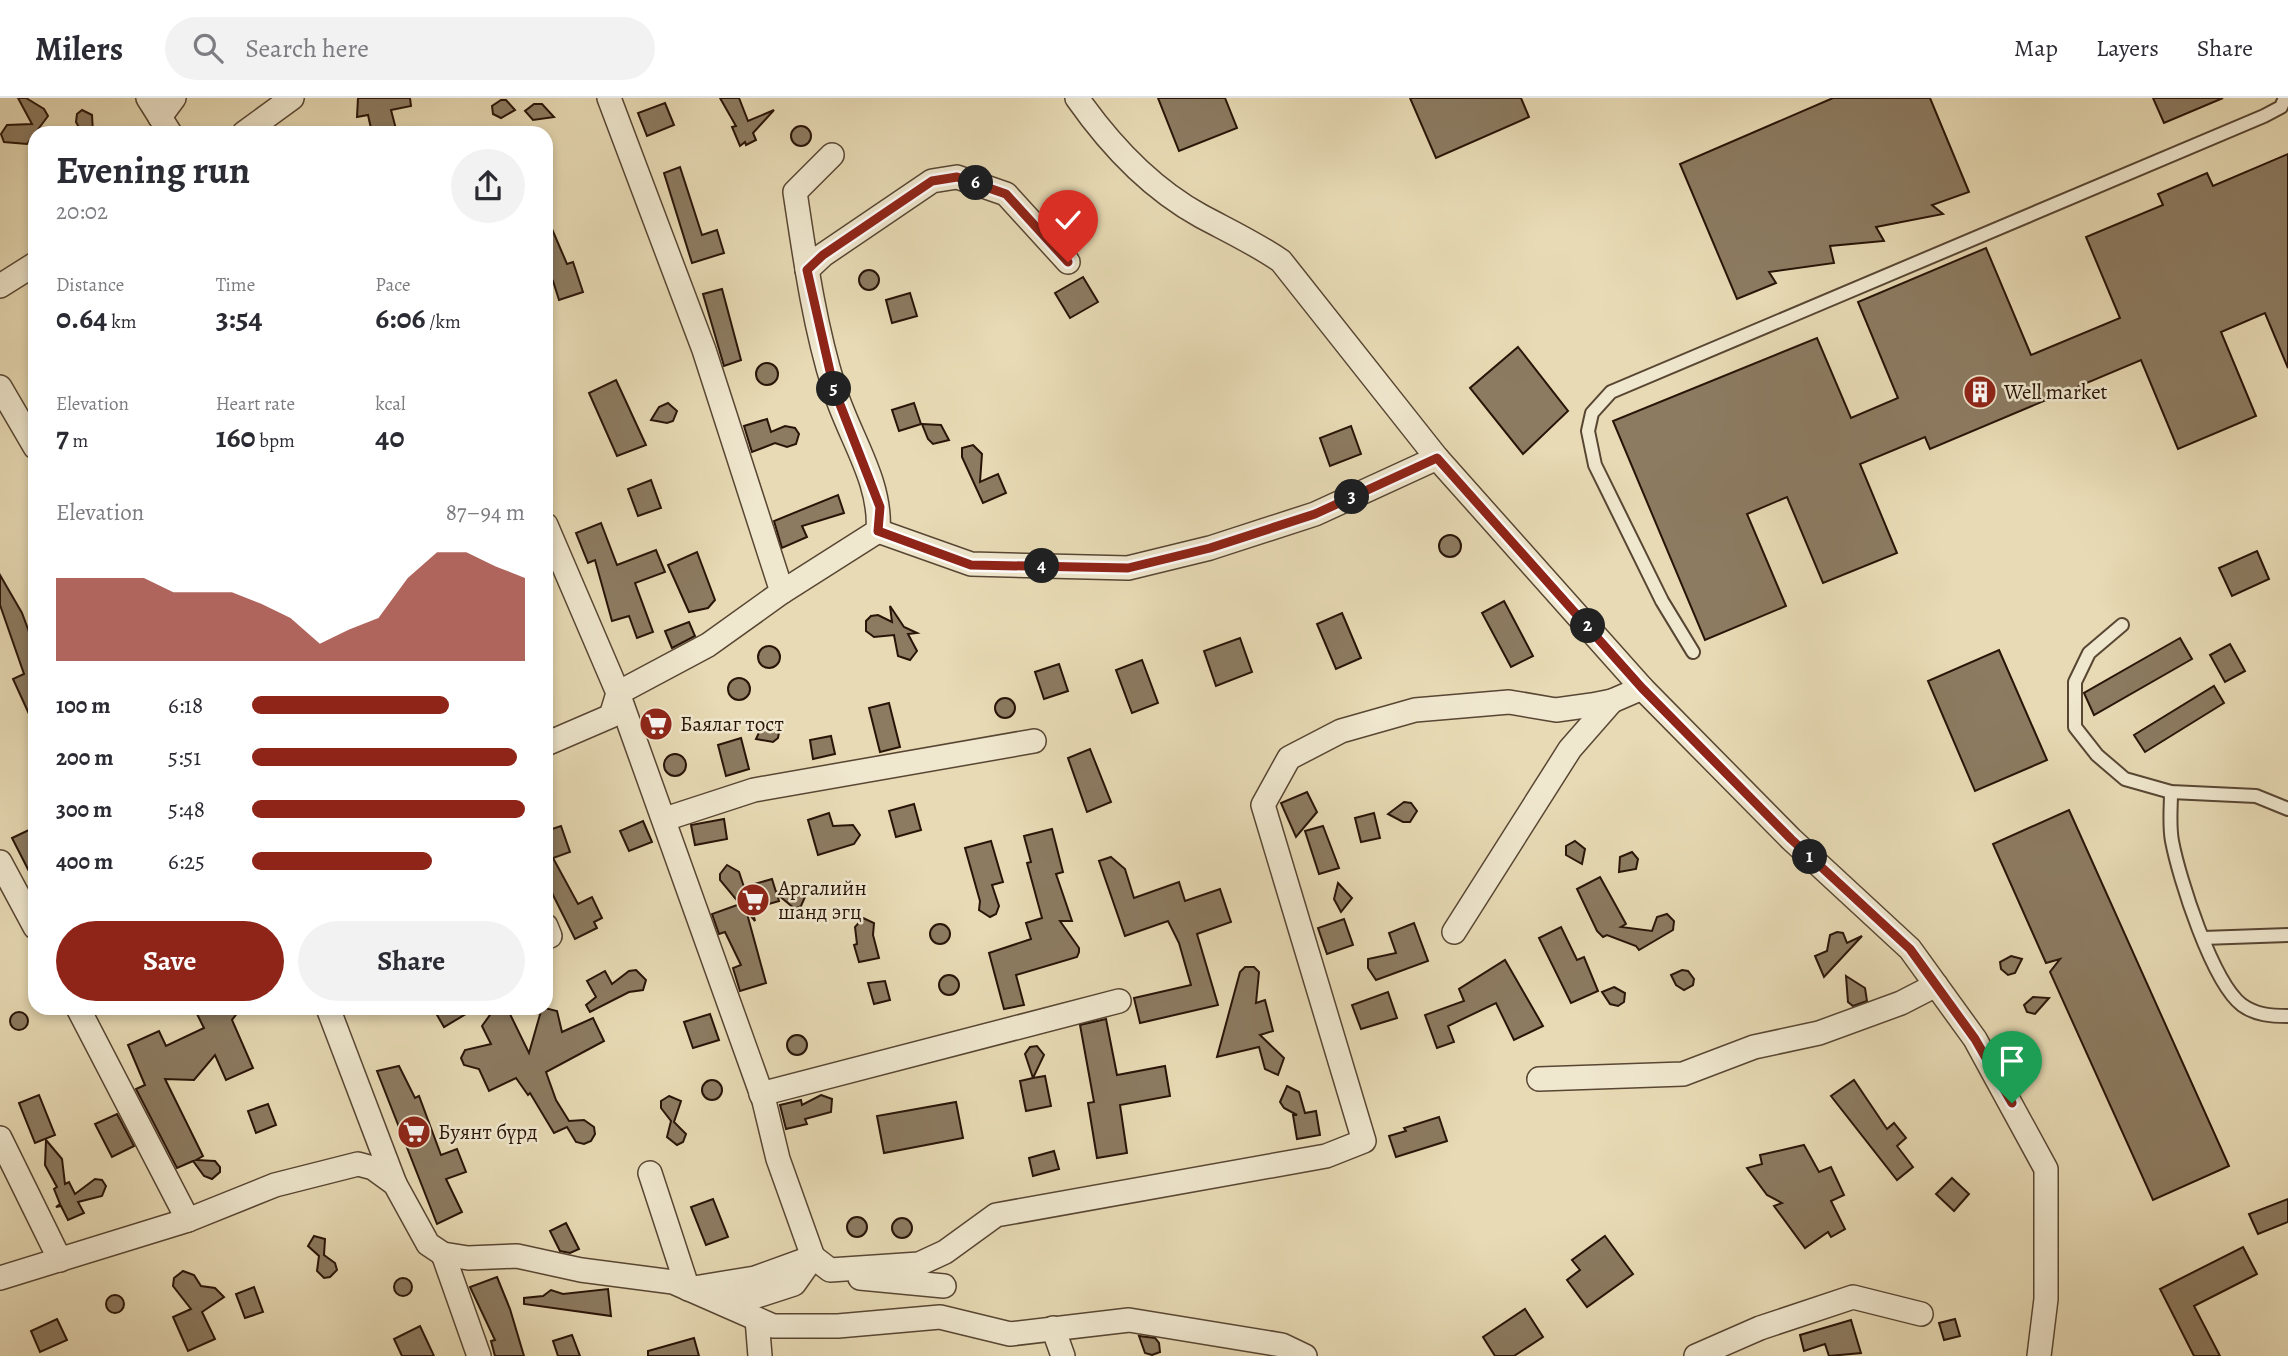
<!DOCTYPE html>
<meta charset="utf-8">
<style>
body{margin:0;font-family:Alegreya,serif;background:#f2f2f3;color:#2b2b33;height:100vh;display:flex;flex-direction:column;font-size:26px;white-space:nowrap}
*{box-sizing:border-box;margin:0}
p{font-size:23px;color:#7c7c81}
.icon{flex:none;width:38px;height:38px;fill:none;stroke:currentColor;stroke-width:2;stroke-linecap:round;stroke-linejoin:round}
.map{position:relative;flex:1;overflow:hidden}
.panel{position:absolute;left:28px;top:28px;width:525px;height:889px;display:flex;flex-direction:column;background:#fff;border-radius:21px;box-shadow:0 4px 10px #0003}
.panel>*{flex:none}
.pin{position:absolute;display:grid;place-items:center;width:60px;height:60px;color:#fff;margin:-72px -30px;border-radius:50% 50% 50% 0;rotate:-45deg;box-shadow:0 0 7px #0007}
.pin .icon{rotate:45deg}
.km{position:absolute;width:35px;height:35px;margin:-18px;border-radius:50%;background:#222;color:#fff;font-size:19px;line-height:35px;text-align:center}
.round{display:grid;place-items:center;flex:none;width:74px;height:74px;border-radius:37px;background:#f2f2f3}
.headline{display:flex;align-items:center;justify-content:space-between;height:119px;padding:0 28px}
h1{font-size:38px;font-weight:700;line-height:52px}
.metrics{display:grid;grid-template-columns:repeat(3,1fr);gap:10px;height:119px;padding:7px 28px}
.metrics div{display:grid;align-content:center}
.metrics b{font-size:30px;font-weight:700}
.metrics small{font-size:19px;font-weight:400}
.metrics p{font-size:19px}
.chart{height:196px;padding:14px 28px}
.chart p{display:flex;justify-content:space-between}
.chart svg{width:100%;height:126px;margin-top:7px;fill:#8f2418;opacity:.7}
.button{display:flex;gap:14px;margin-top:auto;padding:14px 28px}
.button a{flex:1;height:80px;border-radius:42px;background:#8f2418;color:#fff;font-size:28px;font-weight:700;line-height:80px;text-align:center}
.button a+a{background:#f2f2f3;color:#2b2b33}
ul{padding:0 28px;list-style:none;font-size:23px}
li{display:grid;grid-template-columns:112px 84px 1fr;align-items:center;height:52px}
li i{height:18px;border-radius:9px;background:#8f2418}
header{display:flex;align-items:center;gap:42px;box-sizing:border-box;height:98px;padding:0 35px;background:#fff;border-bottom:2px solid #e1e1e2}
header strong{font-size:33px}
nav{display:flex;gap:38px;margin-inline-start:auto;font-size:24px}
.search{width:490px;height:63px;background:#f2f2f3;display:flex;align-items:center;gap:18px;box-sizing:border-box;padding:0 24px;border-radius:38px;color:#7c7c81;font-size:26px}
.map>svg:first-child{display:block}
.building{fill:#8c7b61;stroke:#291408;stroke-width:2}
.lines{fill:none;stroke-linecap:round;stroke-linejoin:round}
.lane-casing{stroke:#584633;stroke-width:16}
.street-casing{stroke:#584633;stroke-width:26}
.lane{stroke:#efe7ce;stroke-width:12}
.street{stroke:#efe7ce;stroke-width:23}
.route-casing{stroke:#fff;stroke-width:14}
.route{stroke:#8f2418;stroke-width:9}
.labels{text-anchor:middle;stroke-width:5;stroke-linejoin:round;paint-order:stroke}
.poi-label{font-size:21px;fill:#291408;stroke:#efe7ce;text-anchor:start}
</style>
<header>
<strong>Milers</strong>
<div class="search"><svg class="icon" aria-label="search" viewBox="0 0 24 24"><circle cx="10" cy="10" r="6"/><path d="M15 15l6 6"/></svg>Search here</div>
<nav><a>Map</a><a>Layers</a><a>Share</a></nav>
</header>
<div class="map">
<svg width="2288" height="1258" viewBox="0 0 2288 1258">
<rect width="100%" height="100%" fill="#e7dab4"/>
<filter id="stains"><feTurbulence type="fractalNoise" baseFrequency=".00286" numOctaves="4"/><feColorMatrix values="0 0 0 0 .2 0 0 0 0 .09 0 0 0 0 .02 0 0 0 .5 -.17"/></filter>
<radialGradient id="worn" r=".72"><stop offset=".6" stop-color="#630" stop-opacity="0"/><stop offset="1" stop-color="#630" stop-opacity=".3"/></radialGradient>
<g class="building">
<path d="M18,0h8l18,11 4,7 -21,28 -23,-2 -3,-8 6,-9 25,-1z"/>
<path d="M358,0h52l1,8 -20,4 6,23h-25l-4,-18 -11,2z"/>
<path d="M720,0h19l9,23 26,-11 -21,23 3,7 -10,5 -1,-3 -5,4 -8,-19 4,-1z"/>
<path d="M1158,0h67l12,30 -58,23z"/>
<path d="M1410,0h111l8,19 -93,41z"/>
<path d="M1833,0h97l39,94 -37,13 11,9 -67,13 8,14 -54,5 4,17 -65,9 7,11 -39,16 -57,-135z"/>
<path d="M2153,0h70l-59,25z"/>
<path d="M501,2h5l9,10 -14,8 -8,-4 -1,-8z"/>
<path d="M665,5l9,22 -27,11 -9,-23z"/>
<path d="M534,6h8l12,13 -21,3 -8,-9z"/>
<path d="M82,12l10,5 1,18h-11l-6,-11 1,-8z"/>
<circle cx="801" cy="38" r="10"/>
<path d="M2288,56v214l-23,-55 -44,19 35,84 -78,33 -37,-89 -211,89 -5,-12 -65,27 37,89 -74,30 -36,-86 -40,17 39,92 -81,34 -92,-219 204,-83 34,80 47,-20 -40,-96 128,-54 45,107 89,-37 -34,-81 77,-32 -5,-11 49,-21 6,13z"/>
<path d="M680,69l22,68 15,-5 7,23 -32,10 -28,-90z"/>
<path d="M546,117l21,49 6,-2 10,30 -24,8 -6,-19 -7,4z"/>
<circle cx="869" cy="182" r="10"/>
<path d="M1083,179l15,25 -28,16 -15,-25z"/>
<path d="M722,191l19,71 -17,6 -21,-72z"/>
<path d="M910,195l7,23 -25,7 -6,-23z"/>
<path d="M1518,249l50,64 -45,43 -53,-66z"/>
<circle cx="767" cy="276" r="11"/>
<path d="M616,282l30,65 -29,11 -28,-63z"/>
<path d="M668,305l9,8 -4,10 -6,2 -16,-3 8,-13z"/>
<path d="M914,305l7,21 -22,7 -7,-21z"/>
<path d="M767,321l4,13 14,-6 10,2 4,6 -3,10 -9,3 -12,-4 -23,9 -8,-26z"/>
<path d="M922,326l19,1 8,15 -16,4 -5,-5z"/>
<path d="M1351,328l10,28 -31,12 -10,-28z"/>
<path d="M973,347l9,9 -2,28 18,-8 8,19 -23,10 -21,-46v-9z"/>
<path d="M651,382l10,28 -23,8 -10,-27z"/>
<path d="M838,397l6,18 -42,13 5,11 -25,11 -8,-27z"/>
<path d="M601,425l16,42 39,-15 9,22 -30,11 18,49 -16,6 -8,-22 -17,5 -17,-61 -7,3 -12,-30z"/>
<circle cx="1450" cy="448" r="11"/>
<path d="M2257,453l12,28 -37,17 -13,-28z"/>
<path d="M697,454l18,48 -7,8 -19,4 -21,-47z"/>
<path d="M0,477l22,38 13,35v79l-22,-48 11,-5 -24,-69z"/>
<path d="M1504,503l29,55 -22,11 -29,-54z"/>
<path d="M890,508l14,21 13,6 -9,1 9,17 -7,9 -12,-4 -4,-21 -20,2 -8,-6v-10l5,-5 7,-1 14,7z"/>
<path d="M1342,515l19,45 -25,11 -19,-45z"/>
<path d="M689,524l6,14 -23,12 -7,-17z"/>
<path d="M1240,540l12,34 -36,14 -12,-35z"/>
<path d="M2180,540l12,21 -98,56 -10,-22z"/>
<path d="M2230,546l15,27 -20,11 -15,-27z"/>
<circle cx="769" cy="559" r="11"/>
<path d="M1999,552l48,110 -72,31 -47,-110z"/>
<path d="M1142,562l16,43 -26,10 -16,-43z"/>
<path d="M1059,566l9,27 -24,8 -9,-27z"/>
<circle cx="739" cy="591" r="11"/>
<path d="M2214,588l10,17 -79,49 -11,-17z"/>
<circle cx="1005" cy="610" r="10"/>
<path d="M889,605l11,44 -20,5 -11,-44z"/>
<path d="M772,623l8,6 -2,11 -5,4 -17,-3 8,-17z"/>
<path d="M831,638l4,18 -22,5 -3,-19z"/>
<path d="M741,640l8,31 -23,7 -8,-31z"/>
<path d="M1090,651l21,53 -24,10 -19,-54z"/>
<circle cx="675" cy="667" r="11"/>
<path d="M1307,694l10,20 -21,25 -15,-34z"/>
<path d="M1404,704l7,1 6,8 -7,11h-7l-15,-8z"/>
<path d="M914,706l7,26 -25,7 -7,-26z"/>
<path d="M2069,712l160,356 -76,34 -103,-228 10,-13 -14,4 -53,-119z"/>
<path d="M829,715l4,13 20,-1 7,10 -6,9 -36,11 -10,-35z"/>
<path d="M1374,715l6,25 -19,4 -6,-24z"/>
<path d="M724,721l3,20 -32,6 -4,-20z"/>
<path d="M643,723l9,21 -23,9 -9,-20z"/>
<path d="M561,728l9,26 -17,6 25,46 14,-7 10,21 -8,4 3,6 -22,11 -29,-58v-50z"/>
<path d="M1323,728l16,42 -20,6 -14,-43z"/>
<path d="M35,729v56l-23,-45z"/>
<path d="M1052,731l11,43 -7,2 16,47h-12l19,27v4l-2,5 -61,18 8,30 -20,4 -15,-56 42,-14 -5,-16 16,-5 -15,-55 4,-1 -7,-26z"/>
<path d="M991,743l12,41 -11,3 7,21 -3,8 -6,3 -11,-7 1,-9 -15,-53z"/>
<path d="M1575,743l10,8 -3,15 -16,-9v-9z"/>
<path d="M1632,754l6,7 -2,10 -17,3 1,-15z"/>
<path d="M1111,759l14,12 9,29 45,-16 6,19 35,-12 11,33 -34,12 21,71 -78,18 -6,-25 57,-13 -12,-42 -11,-22 -43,15 -26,-75z"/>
<path d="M727,767l12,7 5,15 28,-8 4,13 21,-4 8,9 -4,9 -6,3 -18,-15 2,7 -27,8 3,12 -9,-11 20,73 -26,8 -7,-23 8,-3 -16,-33 -6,2 -7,-20 28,-10 -20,-24v-6z"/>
<path d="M1600,779l26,47 -5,3 31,4 5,-14 10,-3 7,7 -1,9 -34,20 -3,-4 -29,-11 -4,2 -6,-6 -20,-42z"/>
<path d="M1338,785l14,15 -11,14 -7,-13z"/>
<path d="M863,820l11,5 -1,12 6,23 -20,4 -5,-17 3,-1 -2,-17z"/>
<path d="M1344,821l9,26 -26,9 -9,-26z"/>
<path d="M1414,825l14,38 -52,19 -8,-12v-9l28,-6 -7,-20z"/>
<circle cx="940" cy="836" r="10"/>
<path d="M1561,829l16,33 7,-3 14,34 -27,12 -32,-65z"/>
<path d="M1837,834l6,1 4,10 15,-7 -38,41 -9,-21 12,-5 3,-16z"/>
<path d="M2011,858l11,3 -7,14 -7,2 -7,-6 -1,-7z"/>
<path d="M1505,862l38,66 -29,14 -18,-37 -48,23 6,16 -17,6 -12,-33 39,-14 -5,-12z"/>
<path d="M1245,869h9l5,5 -3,31 9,-3 8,31 -13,4 24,23 -6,17 -13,-6 -6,-22 -42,10 23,-85z"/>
<path d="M636,872l10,10 -3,10 -14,2 -39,20 -4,-7 10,-8 -9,-16 18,-10 7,13 17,-13z"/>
<path d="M1682,872l6,1 6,8 -1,6 -9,5 -8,-5 -5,-10z"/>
<circle cx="949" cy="887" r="10"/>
<path d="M1846,878l19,12 2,13 -14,5 -5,-4z"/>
<path d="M885,883l5,19 -16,4 -6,-21z"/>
<path d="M1614,889l11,6 -1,9 -6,4 -8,-2 -8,-12z"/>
<path d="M1388,894l9,26 -36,11 -9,-24z"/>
<path d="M2033,899l16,1 -14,16 -8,-2 -3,-7z"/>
<path d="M194,910h47l-9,12 21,48 -27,12 -11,-25 -21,25 -29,-1 38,77 -7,4 19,1 5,6v5l-8,7 -8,-3 -11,-15 -16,7 -41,-79 9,-4 -17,-40 31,-14 7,15 38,-18z"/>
<path d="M433,910h43l-32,19z"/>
<path d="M495,910h12l22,45 12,-42 4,-3 12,3 5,21 31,-14 11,23 -58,31 10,28 13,21 15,-1 10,7 1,7 -4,7 -7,3 -8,-2 -9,-15 -13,6 -24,-40 -2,2 -12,-17 -27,13 -10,-22 -15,-4 -3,-7 4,-8 26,-6 -9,-18z"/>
<circle cx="19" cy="923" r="9"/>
<path d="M710,916l9,26 -26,8 -9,-26z"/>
<path d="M1106,921l11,56 48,-9 5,30 -50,9 7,48 -30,5 -9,-55 6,-1 -14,-77z"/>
<circle cx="797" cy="947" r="10"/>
<path d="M1037,948l7,9 -11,23 12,-2 6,30 -25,5 -6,-30 13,-3 -8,-24 5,-7z"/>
<path d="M399,968l16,32 4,-2 22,59 16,-6 9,23 -20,7 16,33 -25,12 -60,-153z"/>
<path d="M1854,982l33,49 7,-6 12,15 -9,8 16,21 -16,13 -66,-84z"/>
<circle cx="712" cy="992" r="10"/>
<path d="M1287,988l12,6 6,21 11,-2 4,24 -23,4 -4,-24h4l-13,-7 -4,-6z"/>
<path d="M39,997l16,40 -20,8 -16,-40z"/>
<path d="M821,997l11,4 -1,13 -26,7 2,5 -21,5 -6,-24 21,-5 1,5z"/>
<path d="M669,998l12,5 -7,21 12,12 -3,8 -6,3 -10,-8 4,-16 -10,-13v-7z"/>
<path d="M956,1004l7,36 -79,15 -7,-37z"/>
<path d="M268,1006l8,21 -20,8 -8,-22z"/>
<path d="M117,1016l17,32 -22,11 -17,-33z"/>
<path d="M1439,1019l8,24 -51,16 -7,-21 17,-5 -2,-3z"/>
<path d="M46,1042l16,19 3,25 4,-2 6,12 20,-15 7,1 4,6 -4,10 -24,6 6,11 -16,7 -7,-14 -5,1 4,-3 -6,-15 3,-2 -12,-22z"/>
<path d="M1804,1047l15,27 12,-5 13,28 -13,6 14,28 -14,8 -3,-5 -23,16 -31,-42 8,-3 -15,-8 -20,-27 15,-4 -2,-9z"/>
<path d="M1054,1053l5,18 -26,7 -4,-18z"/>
<path d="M1952,1080l17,16 -15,17 -18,-17z"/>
<path d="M713,1101l15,38 -22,8 -15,-38z"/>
<path d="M2288,1101v23l-30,12 -9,-20z"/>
<circle cx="857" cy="1129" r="10"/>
<circle cx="902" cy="1130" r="10"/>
<path d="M566,1125l13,26 -9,4 -10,-2 -10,-20z"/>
<path d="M314,1138l11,3 -1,16 11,8 2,7 -7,7 -6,1 -7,-7 2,-15 -11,-10z"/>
<path d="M1605,1138l28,38 -46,33 -20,-27 13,-10 -8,-10z"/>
<path d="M2243,1149l14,27 -63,32 26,50h-26l-34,-67z"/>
<path d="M183,1173l11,4 7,11 14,2 9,9 -22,15 13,27 -27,12 -15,-34 18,-8 -18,-23 1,-8z"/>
<path d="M497,1179l13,32 14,47h-29l-4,-15 4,-1 -25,-53z"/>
<circle cx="403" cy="1189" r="9"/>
<path d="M254,1189l9,25 -18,6 -9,-24z"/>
<path d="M608,1191l3,27 -87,-12v-6l19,-2 8,-6 12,4z"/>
<circle cx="115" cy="1206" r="9"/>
<path d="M1525,1211l18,28 -29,19h-19l-12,-19z"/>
<path d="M57,1221l10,21 -27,12 -9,-21z"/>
<path d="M1955,1221l5,17 -16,4 -5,-17z"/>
<path d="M1851,1222l10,33 -32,3 -4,-12 -21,7 -4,-16z"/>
<path d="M420,1228l14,30h-32l-8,-17z"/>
<path d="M572,1237l8,21h-22l-5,-15z"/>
<path d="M1139,1238l16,2 4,5 1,9 -8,3 -7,-2z"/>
<path d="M694,1240l5,18h-51v-5z"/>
</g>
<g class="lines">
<defs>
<g id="lane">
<path d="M2122,527l-33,28 -14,29v45l22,28 28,24 46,13 85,4 32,13"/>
<path d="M1693,554l-31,-51 -67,-136 -7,-34 4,-18 19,-21 653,-276 17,-9 4,-9"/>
<path d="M2171,694c0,16 -2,33 1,49 7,37 40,141 70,164 14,10 29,11 46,11"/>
<path d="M2203,840l85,-3"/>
</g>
<g id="street">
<path d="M148,0l22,35"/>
<path d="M609,0l95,252 78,242 -74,53 -90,48 146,408 14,58 35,98 -19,27 -40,13 -39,-5"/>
<path d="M1077,0c33,47 73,90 124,118 28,15 54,27 80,45l156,197 205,230 149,151 119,110 65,90 71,130v130l-7,57"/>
<path d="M160,19l14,-19"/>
<path d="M244,35l48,-35"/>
<path d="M807,172l16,-15 109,-74 25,-4 49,17 62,68"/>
<path d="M0,188l35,-22"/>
<path d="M0,289l35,60"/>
<path d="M546,427l72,168 -7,23 -65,28"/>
<path d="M878,433l93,33 157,4 82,-20 105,-34 122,-56"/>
<path d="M782,494l96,-61c4,-50 -30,-96 -44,-143 -20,-64 -29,-130 -39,-196l37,-37"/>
<path d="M665,721l89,-29 280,-49"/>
<path d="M0,764l35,65"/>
<path d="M546,828l4,10"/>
<path d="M1454,834l116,-183 42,-48"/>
<path d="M78,910l110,212"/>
<path d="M328,910l67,176"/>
<path d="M1539,981l144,-5 71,-27 65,-14 82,-30 35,-18"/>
<path d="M761,996l358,-93"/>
<path d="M0,1040l60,122"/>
<path d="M650,1075l38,116 67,-11 58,-21 17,13 89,-6 26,-12 51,-37 330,-59 38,-15 -101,-336 26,-47 52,-27 74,-21 94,-8 47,8 36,-5 20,-4 30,-13"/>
<path d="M443,1156l36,102"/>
<path d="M0,1180l188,-58 87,-35 83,-21 15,4 22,16 33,60 15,10 25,4 49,-2 64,14 92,12 100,44h65l102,-9 70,17 119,-14 153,25 23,11"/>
<path d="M860,1180l84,8"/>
<path d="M757,1221l3,37"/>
<path d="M1053,1230l10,28"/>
<path d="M1696,1258l64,-28 93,-31 68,17"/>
</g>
</defs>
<use href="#lane" class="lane-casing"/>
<use href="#street" class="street-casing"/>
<use href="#lane" class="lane"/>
<use href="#street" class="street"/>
</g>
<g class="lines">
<defs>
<path id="route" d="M1068,164l-62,-68 -49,-17 -25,4 -109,74 -16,15 27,119 46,118 -2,24 93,34 157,3 82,-20 105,-34 122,-56 205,230 149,151 119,110 65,90 37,64"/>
</defs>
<use href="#route" class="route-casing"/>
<use href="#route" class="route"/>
</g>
<defs>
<symbol id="building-disc" viewBox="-11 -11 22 22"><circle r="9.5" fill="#8f2418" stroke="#efe7ce"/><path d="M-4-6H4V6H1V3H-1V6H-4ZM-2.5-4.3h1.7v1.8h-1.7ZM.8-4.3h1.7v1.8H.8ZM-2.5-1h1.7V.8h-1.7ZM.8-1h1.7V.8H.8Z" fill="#fff"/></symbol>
<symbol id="supermarket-disc" viewBox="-11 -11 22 22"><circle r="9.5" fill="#8f2418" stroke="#efe7ce"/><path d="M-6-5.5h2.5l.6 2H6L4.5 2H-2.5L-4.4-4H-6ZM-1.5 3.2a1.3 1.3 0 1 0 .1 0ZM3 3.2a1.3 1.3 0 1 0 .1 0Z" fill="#fff"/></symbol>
</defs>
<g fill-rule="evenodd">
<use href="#building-disc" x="1961" y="275" width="38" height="38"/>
<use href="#supermarket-disc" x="637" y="607" width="38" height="38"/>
<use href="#supermarket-disc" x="734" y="783" width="38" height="38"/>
<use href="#supermarket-disc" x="395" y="1015" width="38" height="38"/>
</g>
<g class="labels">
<g class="poi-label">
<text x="2004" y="301">Well market</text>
<text x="680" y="633">Баялаг тост</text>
<text x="778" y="797">Аргалийн<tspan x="778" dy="24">шанд эгц</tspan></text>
<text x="438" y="1041">Буянт бүрд</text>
</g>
</g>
<rect width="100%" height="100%" filter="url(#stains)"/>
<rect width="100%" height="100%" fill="url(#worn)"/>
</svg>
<div class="pin" style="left:2012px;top:1005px;background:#1e9e55"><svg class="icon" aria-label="arrive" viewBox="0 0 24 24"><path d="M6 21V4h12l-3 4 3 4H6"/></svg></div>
<div class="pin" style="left:1068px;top:164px;background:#d93025"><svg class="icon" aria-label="check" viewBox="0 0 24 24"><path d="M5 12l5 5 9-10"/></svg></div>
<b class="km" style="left:1810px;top:759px">1</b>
<b class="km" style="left:1588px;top:528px">2</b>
<b class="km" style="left:1352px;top:399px">3</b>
<b class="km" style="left:1042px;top:468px">4</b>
<b class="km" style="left:834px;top:291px">5</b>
<b class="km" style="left:976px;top:85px">6</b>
<section class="panel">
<div class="headline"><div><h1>Evening run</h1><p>20:02</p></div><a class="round"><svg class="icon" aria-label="share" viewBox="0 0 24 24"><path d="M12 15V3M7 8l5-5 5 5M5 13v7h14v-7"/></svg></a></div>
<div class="metrics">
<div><p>Distance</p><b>0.64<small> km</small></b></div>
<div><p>Time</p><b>3:54</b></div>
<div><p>Pace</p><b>6:06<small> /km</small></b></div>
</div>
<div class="metrics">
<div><p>Elevation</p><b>7<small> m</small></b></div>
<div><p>Heart rate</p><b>160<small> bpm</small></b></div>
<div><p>kcal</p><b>40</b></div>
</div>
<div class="chart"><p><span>Elevation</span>87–94 m</p>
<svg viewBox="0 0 160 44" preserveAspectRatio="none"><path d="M0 44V15L10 15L20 15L30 15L40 20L50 20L60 20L70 24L80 29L90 38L100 33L110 29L120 15L130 6L140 6L150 11L160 15V44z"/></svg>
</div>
<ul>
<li><b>100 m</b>6:18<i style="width:72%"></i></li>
<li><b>200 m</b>5:51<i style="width:97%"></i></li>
<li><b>300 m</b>5:48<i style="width:100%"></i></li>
<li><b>400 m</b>6:25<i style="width:66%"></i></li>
</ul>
<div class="button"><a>Save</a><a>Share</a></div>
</section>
</div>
